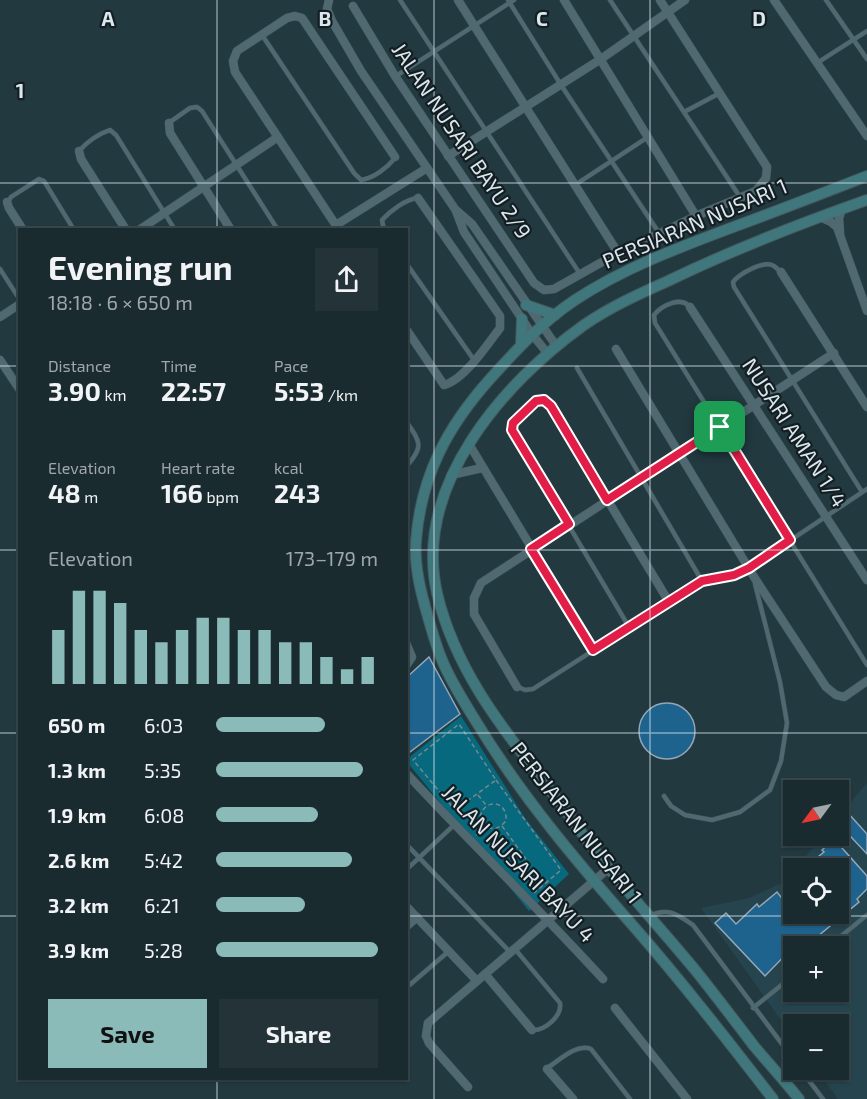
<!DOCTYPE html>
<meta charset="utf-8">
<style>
body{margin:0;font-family:"Exo 2",sans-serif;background:#233338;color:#f1f3f6;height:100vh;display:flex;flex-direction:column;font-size:22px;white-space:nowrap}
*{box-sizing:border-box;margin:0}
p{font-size:20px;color:#9fa7ab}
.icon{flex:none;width:33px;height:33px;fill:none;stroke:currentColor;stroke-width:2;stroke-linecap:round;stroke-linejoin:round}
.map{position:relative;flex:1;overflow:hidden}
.sheet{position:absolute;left:18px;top:228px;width:390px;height:852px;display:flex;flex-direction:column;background:#1a2b30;border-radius:0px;box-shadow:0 2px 4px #0004,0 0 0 2px #38474c}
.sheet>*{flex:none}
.needle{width:39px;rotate:237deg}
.buttons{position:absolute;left:783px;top:780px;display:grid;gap:12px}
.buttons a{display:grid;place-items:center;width:66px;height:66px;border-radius:0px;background:#1a2b30;box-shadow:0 2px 4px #0004,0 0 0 2px #38474c;font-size:30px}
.pin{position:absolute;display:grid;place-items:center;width:51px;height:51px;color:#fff;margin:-26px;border-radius:12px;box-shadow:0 3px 9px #0006}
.round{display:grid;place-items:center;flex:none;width:63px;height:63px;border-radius:0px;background:#233338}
.head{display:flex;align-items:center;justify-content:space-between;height:102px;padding:0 30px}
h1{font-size:33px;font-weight:700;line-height:45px}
.stats{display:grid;grid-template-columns:repeat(3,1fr);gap:9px;height:102px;padding:6px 30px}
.stats div{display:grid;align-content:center}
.stats b{font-size:26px;font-weight:700}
.stats small{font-size:16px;font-weight:400}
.stats p{font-size:16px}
.chart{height:168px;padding:12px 30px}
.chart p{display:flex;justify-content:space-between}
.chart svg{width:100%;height:108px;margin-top:6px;stroke:#8bbbb9;stroke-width:6}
.action{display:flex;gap:12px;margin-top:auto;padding:12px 30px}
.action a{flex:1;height:69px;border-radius:0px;background:#8bbbb9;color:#111;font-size:24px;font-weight:700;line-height:69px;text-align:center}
.action a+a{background:#233338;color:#f1f3f6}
ul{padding:0 30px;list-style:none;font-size:20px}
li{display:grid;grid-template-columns:96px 72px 1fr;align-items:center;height:45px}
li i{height:15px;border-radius:8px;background:#8bbbb9}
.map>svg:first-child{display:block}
.built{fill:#25444e;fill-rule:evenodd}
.green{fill:#06697e}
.building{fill:#1e638e;stroke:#94a7b7;stroke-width:1.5}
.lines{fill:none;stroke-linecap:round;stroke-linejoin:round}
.service-casing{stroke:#44585d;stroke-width:5}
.minor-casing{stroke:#44585d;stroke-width:9}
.secondary-casing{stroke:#44585d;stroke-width:12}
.path{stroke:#76888e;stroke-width:1.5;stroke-dasharray:4.5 3;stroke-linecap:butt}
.service{stroke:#506970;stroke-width:4}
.minor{stroke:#506970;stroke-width:8}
.secondary{stroke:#3f777c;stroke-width:10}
.route-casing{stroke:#fff;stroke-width:12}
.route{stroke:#e11d48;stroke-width:8}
.grid{fill:none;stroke:#dae7ec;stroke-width:1.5;stroke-opacity:0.55}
.labels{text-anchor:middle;stroke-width:4.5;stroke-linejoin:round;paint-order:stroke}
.street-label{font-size:21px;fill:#dae7ec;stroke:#141e22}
.grid-label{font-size:20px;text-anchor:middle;font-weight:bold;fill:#dae7ec;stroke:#141e22;stroke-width:4.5;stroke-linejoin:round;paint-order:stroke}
</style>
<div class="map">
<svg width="867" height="1099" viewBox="0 0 867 1099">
<rect width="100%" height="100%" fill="#223940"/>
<path class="built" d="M867,783v316h-29l-21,-29h21v-46h-44l-1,13 -92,-129 48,-10 33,-15 11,-13 1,44h44v-46h-43l29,-32h14l1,-20zM794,946h44v46h-44z"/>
<path class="green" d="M461,716l64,102 44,56 -40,37 -122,-149v-3z"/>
<g class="building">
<path d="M429,657l31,57 -54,41v-77z"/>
<circle cx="667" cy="731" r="28"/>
<path d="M848,813l19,21v20l-29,-31z"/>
<path d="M834,839l33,37v13l-10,10 2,3 -53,44h-4l-3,-3 -5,3 -29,30 -50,-53 11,-10 10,11 21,-20 2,3 18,-15 23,29 9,-7h29v-46h-34l20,-16 -2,-2z"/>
</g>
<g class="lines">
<defs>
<g id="service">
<path d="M400,0l180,274"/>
<path d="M508,0l53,85 98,148"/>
<path d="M610,0l130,197"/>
<path d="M826,0l41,59"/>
<path d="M262,35l92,138 7,7c13,-2 26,-12 34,-22"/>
<path d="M817,63l50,-32"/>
<path d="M396,76l118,-76"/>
<path d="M684,112l36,-19"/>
<path d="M170,122l20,-14 7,-1 5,4 76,119"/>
<path d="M79,151c8,-9 19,-17 31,-21l6,5 59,95"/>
<path d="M575,185l73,-48"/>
<path d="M8,202l3,-5 28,-18 5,2 30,49"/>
<path d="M384,230l-2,-10c8,-9 24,-21 36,-22"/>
<path d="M406,263l68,97"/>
<path d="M0,269l20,31"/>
<path d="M780,271c-3,-2 -5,-5 -8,-6 -10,-4 -33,9 -39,17l1,5 128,205"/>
<path d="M690,307c-9,-11 -28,-2 -36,8l1,8 212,342"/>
<path d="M577,368l125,213"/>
<path d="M550,406l-6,-6 -8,1 -23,22 -1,7 117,197"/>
<path d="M406,421c15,22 18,25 0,46"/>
<path d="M518,687l7,3 8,-1 169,-108 32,-6 15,-7 118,-79"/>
<path d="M664,796l7,10 14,9 27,5 28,-8 30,-22 11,-29 6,-38 -7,-41 -25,-98"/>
<path d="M406,844l104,108"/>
<path d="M406,870l48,-45"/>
<path d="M649,916c19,-9 28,-2 44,9l101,135"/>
<path d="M829,946l38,-31"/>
<path d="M515,949l45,54c2,13 -15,28 -28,27"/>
<path d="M406,988l43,-37"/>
<path d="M753,1008l41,-33"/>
<path d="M547,1068c12,-7 29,-25 44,-19l39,50"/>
<path d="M801,1070l22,29"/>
</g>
<g id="minor">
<path d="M329,0l-2,9 5,12 29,50 94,138 17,15 85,123"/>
<path d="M458,0l160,253"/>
<path d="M564,0l132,216"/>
<path d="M774,0l93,136"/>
<path d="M353,6l42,70 139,207 10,7 10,-1 64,-36 78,-37 60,-25 10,-13 1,-11 -107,-167"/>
<path d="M169,123l1,10 61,97"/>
<path d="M79,151l2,8 45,71"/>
<path d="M448,156l153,-97 84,-59"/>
<path d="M7,202l2,6 14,22"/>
<path d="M456,211l8,21 68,102 16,20"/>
<path d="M820,217l11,5 6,5 30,84"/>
<path d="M336,225l91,-57"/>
<path d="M139,230l139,-93"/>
<path d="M339,230l-104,-158 -2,-11 4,-10 50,-33 8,-2 7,2 93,139"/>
<path d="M840,233l-1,-15 3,-9"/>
<path d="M781,272l86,135"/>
<path d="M690,307l177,273"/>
<path d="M0,317l20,-13"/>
<path d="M406,329l38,56c20,-5 44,-41 56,-57v-12l-82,-118"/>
<path d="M616,349l138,228 72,110 10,8 8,2 23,-16"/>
<path d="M0,360l20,30"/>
<path d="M551,406l118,196"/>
<path d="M469,444l124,206"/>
<path d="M451,475l31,-7"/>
<path d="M406,643l6,14 -6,9"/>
<path d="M517,687l-43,-73v-16l7,-15 353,-230"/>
<path d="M406,773c65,70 133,136 197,206"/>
<path d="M406,906l71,75"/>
<path d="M406,927l11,-10"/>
<path d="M485,974l47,56"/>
<path d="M615,1008l72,91"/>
<path d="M547,1069l26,30"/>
<path d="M468,1087l-39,-44 -3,-7 2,-13 181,-155"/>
</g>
<g id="secondary">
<path d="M526,305l29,10"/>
<path d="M521,345l1,-26"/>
<path d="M773,1099c-45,-58 -90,-116 -138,-171 -58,-66 -113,-131 -158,-205 -13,-21 -26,-41 -35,-63 -6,-14 -10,-29 -14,-43 -7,-24 -14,-51 -12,-76 5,-65 31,-114 74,-162 26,-29 52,-57 85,-79 47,-31 100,-51 153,-71 46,-17 93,-35 139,-53"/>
<path d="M799,1099c-14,-18 -30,-35 -45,-53 -19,-25 -38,-50 -58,-75 -28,-34 -58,-67 -86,-101 -17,-21 -33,-44 -49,-66 -50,-65 -105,-129 -124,-211 -24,-107 66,-210 147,-268 26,-18 55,-31 84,-44 64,-31 131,-57 199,-81"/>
</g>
</defs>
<use href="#service" class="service-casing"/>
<use href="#minor" class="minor-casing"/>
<use href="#secondary" class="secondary-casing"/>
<g class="path">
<path d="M496,780l65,90 -27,23"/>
<path d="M478,795l8,10"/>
<path d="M455,810l41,-30 -37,-56 -46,36 46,55"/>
<path d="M502,826l24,33"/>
<path d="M476,835l10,-8c10,3 13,1 20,-6 2,-21 -22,-23 -26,-4l6,10"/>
</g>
<use href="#service" class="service"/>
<use href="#minor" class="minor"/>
<use href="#secondary" class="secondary"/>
</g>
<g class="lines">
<defs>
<path id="route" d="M544,400l7,6 56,94 113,-73 70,113 -41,28 -15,7 -32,6 -109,69 -62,-101 38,-25 -57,-94 1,-7 23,-22z"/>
</defs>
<use href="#route" class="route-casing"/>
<use href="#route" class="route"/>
</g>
<path class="grid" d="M217,0v230M434,0v1099M650,0v1099M0,183h867M0,366h20M406,366h461M0,550h20M406,550h461M0,733h20M406,733h461M0,916h20M406,916h461M217,1078v21"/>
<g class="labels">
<g class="street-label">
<text transform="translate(461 141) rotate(56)" y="7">JALAN NUSARI BAYU 2/9</text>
<text transform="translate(695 224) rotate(-23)" y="7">PERSIARAN NUSARI 1</text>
<text transform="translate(794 433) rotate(57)" y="7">NUSARI AMAN 1/4</text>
<text transform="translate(576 823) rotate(52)" y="7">PERSIARAN NUSARI 1</text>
<text transform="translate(518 864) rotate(46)" y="7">JALAN NUSARI BAYU 4</text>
</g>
</g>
<g class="grid-label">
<text x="108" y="26">A</text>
<text x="325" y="26">B</text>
<text x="542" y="26">C</text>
<text x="759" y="26">D</text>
<text x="20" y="98">1</text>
</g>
</svg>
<div class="buttons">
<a><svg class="needle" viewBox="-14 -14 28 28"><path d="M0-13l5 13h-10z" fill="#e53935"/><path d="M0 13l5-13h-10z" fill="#9fa7ab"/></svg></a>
<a><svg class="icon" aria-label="locate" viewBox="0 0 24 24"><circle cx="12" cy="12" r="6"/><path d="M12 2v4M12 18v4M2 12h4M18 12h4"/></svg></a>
<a>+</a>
<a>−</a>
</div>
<div class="pin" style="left:720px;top:427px;background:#1e9e55"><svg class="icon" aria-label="arrive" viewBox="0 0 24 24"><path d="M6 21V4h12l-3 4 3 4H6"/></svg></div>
<section class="sheet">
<div class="head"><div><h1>Evening run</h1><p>18:18 · 6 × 650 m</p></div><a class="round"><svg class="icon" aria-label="share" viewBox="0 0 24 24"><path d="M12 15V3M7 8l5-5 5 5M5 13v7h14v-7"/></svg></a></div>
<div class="stats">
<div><p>Distance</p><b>3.90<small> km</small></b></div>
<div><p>Time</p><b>22:57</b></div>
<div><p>Pace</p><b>5:53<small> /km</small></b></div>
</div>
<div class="stats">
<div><p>Elevation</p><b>48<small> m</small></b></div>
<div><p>Heart rate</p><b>166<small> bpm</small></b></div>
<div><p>kcal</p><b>243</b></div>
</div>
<div class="chart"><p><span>Elevation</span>173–179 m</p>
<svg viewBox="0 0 160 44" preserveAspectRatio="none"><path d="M5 44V22M15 44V6M25 44V6M35 44V11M45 44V22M55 44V27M65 44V22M75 44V17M85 44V17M95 44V22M105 44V22M115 44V27M125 44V27M135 44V33M145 44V38M155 44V33"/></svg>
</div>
<ul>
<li><b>650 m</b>6:03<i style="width:67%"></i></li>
<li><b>1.3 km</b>5:35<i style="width:91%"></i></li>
<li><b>1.9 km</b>6:08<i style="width:63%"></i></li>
<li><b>2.6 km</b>5:42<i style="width:84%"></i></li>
<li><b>3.2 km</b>6:21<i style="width:55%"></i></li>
<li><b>3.9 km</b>5:28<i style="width:100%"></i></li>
</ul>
<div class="action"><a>Save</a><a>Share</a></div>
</section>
</div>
